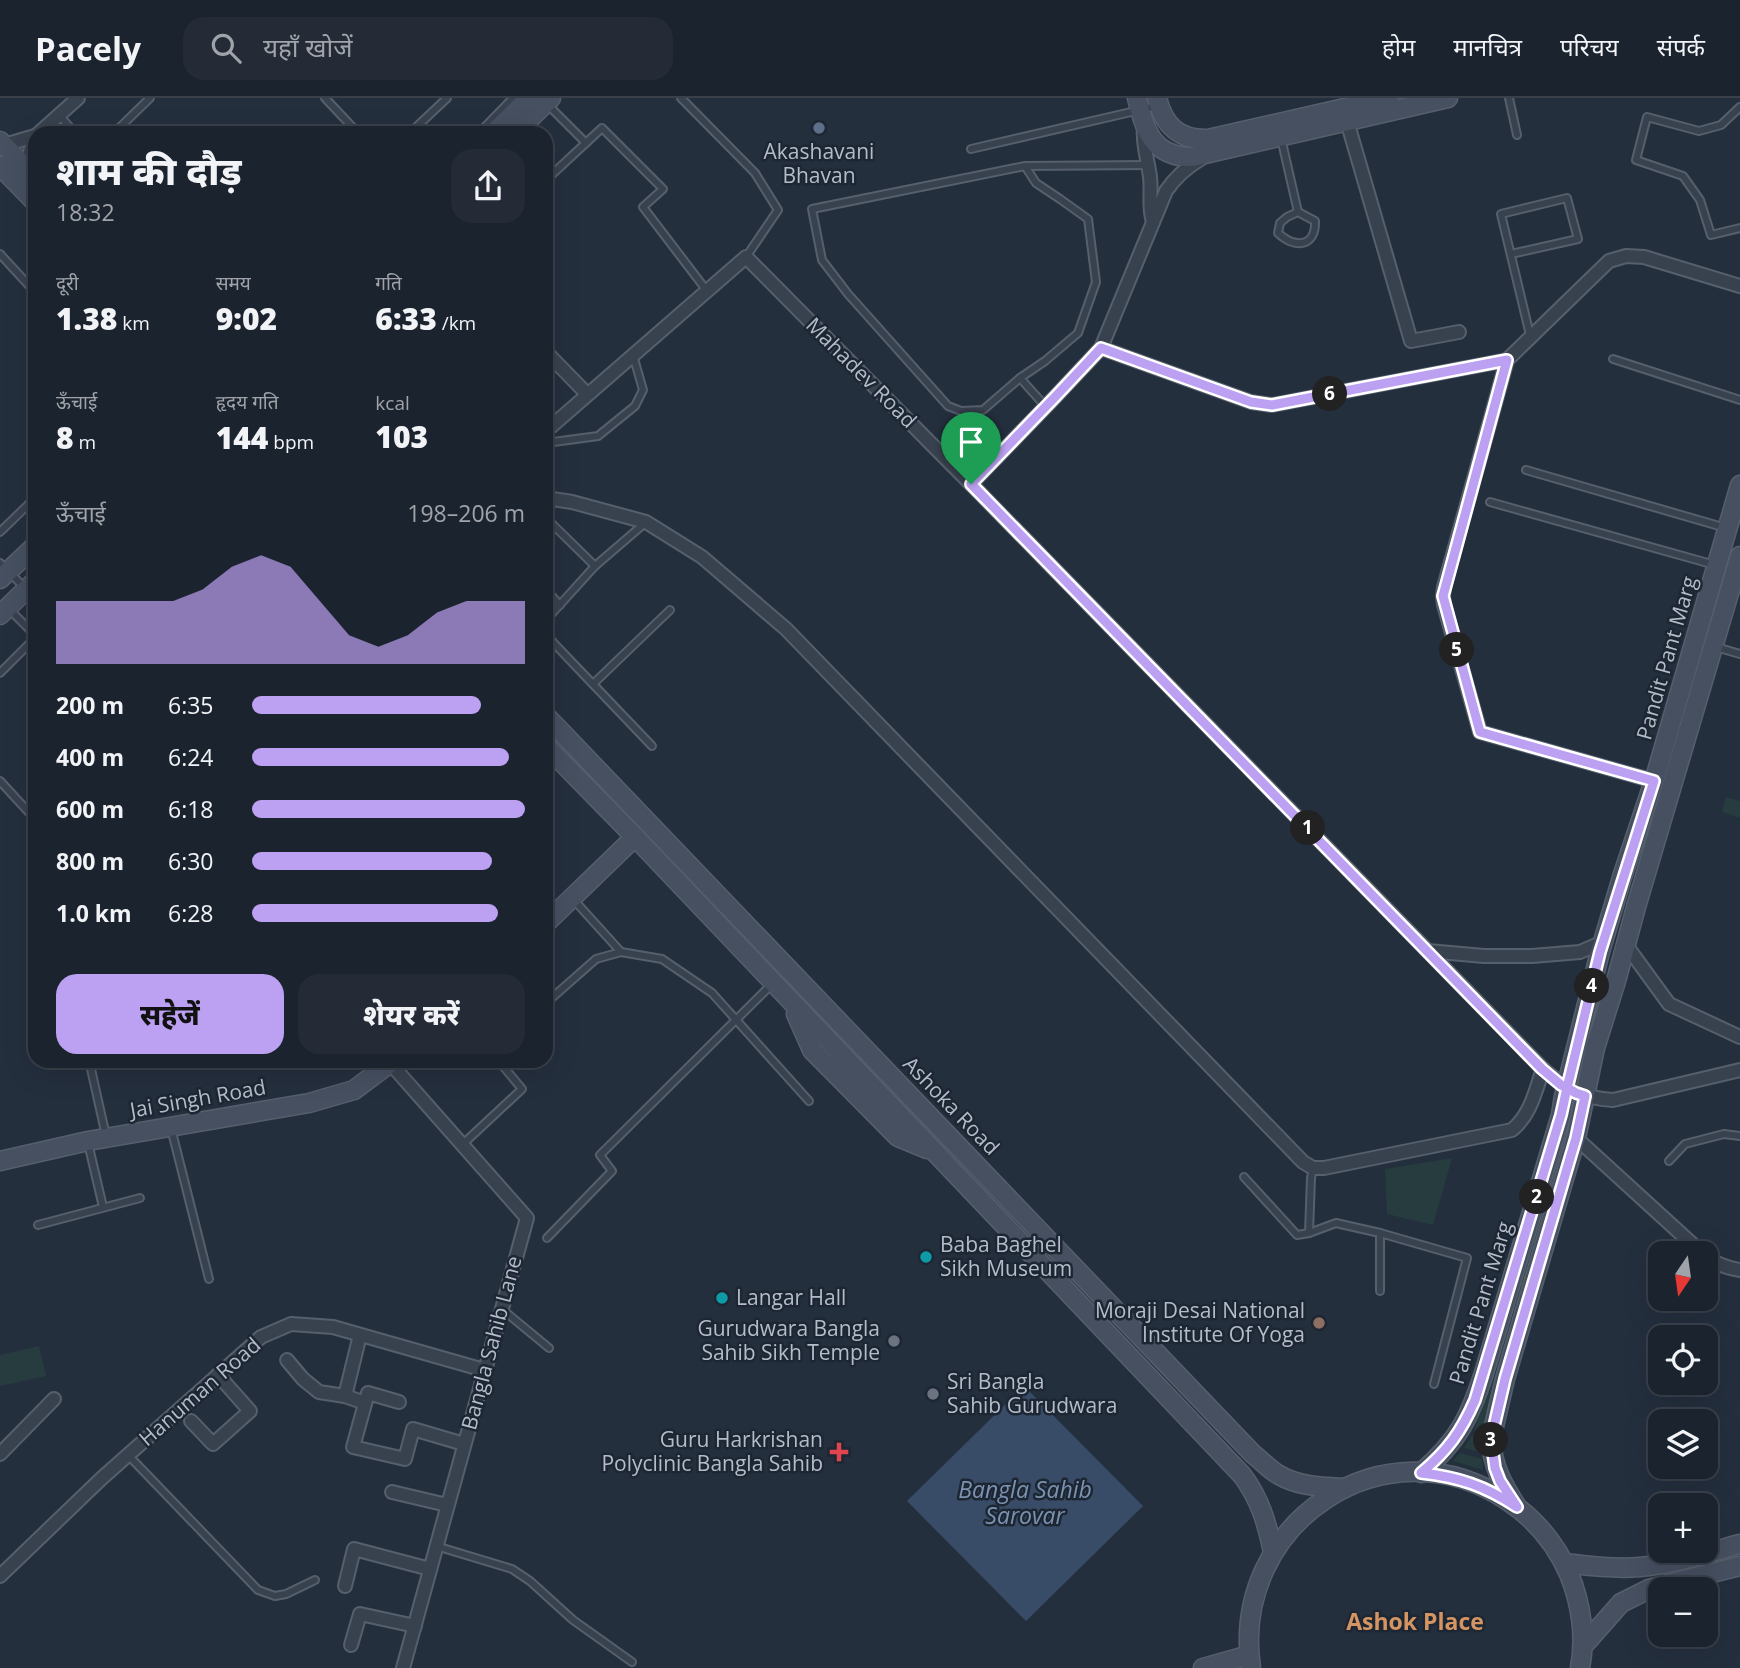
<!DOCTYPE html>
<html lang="hi">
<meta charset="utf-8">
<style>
body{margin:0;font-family:"Open Sans","Noto Sans Devanagari",sans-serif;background:#242b36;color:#f1f3f6;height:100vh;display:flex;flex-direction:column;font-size:26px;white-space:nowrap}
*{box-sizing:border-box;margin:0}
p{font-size:23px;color:#a0a4aa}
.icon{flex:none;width:38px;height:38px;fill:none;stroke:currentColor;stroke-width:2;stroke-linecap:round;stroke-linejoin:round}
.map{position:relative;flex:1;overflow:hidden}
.sheet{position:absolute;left:28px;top:28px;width:525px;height:942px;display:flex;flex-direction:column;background:#1b232e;border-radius:21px;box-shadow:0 7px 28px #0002,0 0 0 2px #39404a}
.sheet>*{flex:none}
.needle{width:46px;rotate:193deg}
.controls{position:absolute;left:1648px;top:1143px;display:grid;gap:14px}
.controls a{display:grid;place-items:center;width:70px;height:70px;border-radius:14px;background:#1b232e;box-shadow:0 7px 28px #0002,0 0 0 2px #39404a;font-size:35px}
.pin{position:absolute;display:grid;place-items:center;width:60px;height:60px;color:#fff;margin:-72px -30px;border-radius:50% 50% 50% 0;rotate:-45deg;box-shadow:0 0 7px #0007}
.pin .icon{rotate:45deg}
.km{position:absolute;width:35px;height:35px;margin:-18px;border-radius:50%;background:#222;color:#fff;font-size:19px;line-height:35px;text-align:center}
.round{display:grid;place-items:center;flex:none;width:74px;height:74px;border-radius:21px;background:#242b36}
.summary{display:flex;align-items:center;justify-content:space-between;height:119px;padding:0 28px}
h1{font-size:38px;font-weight:800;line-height:52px}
.stats{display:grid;grid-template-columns:repeat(3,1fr);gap:10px;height:119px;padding:7px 28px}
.stats div{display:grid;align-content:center}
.stats b{font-size:30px;font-weight:800}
.stats small{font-size:19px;font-weight:400}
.stats p{font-size:19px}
.chart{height:196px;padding:14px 28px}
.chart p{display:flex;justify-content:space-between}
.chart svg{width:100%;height:126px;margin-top:7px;fill:#bca0f2;opacity:.7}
.primary-button{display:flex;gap:14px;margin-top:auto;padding:14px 28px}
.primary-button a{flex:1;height:80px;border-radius:21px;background:#bca0f2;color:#111;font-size:28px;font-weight:800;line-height:80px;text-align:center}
.primary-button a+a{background:#242b36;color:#f1f3f6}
ul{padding:0 28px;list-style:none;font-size:23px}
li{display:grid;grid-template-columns:112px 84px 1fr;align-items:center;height:52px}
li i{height:18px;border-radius:9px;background:#bca0f2}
header{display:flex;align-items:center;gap:42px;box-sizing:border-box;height:98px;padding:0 35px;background:#1b232e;border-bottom:2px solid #39404a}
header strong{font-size:33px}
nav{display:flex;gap:38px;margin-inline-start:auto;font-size:24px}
.search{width:490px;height:63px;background:#242b36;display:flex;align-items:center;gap:18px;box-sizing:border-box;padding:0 24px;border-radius:21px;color:#a0a4aa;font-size:26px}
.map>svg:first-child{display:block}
.green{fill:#263c3f}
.water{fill:#394c67}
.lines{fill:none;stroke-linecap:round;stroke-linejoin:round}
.lane-casing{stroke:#565f6c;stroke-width:10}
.street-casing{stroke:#565f6c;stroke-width:16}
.secondary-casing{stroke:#565f6c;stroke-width:21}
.lane{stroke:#38414e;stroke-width:6}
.street{stroke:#38414e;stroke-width:12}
.secondary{stroke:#465061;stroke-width:18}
.route-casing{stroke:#fff;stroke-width:14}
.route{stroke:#bca0f2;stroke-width:9}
.service-dot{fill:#5c6f8a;stroke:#1d2633;stroke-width:2.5}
.culture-dot{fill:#0f9aa8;stroke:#1d2633;stroke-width:2.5}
.education-dot{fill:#8d6e63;stroke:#1d2633;stroke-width:2.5}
.worship-dot{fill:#6b7280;stroke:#1d2633;stroke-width:2.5}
.health-dot{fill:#e0444e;stroke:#1d2633;stroke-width:2.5}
.labels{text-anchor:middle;stroke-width:5;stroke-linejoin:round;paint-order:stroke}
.poi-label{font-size:21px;fill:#b4bcc9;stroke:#1d2633;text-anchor:start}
.street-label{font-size:21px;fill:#b4bcc9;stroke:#1d2633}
.water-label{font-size:23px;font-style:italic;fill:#7c92b1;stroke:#1d2633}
.neighbourhood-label{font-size:23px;font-weight:bold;fill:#d59563;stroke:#1d2633}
</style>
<header>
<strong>Pacely</strong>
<div class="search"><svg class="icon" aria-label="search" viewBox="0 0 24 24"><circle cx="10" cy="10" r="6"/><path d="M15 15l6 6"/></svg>यहाँ खोजें</div>
<nav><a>होम</a><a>मानचित्र</a><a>परिचय</a><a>संपर्क</a></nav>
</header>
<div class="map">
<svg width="1740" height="1570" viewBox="0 0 1740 1570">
<rect width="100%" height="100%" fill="#242f3e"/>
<g class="green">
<path d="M1726,699l14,4v17l-18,-6z"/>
<path d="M1565,1019l5,1 -72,251 -4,-2z"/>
<path d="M1452,1060l-19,67 -46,-11 -2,-45z"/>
<path d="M39,1248l7,30 -46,10v-31z"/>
<path d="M1489,1280l7,2 -15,55 2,18 -19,-5 10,-15z"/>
<path d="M1460,1355l22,6 1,11 -30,-9z"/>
</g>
<path class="water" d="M1024,1288l119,120 -117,115 -119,-120z"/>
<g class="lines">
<defs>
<g id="lane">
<path d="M325,0l33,35"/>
<path d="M681,0l74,75 23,37 -32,47"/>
<path d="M1509,0l8,37"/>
<path d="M548,7l38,38"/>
<path d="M1740,9l-19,18 -22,6 -52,-14 -11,43 47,16 17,24 11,35 29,-7"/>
<path d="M59,17l16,18"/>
<path d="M114,35l36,-35"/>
<path d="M410,35l37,-35"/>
<path d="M479,35l34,-35"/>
<path d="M1281,40l17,74"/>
<path d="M971,51l186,-43"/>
<path d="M1025,68l11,17 24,16 28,20 8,63 -18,51 -33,28 -25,17 -37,32 -22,1 -13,-5 -100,-112 -26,-34 -10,-51 213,-43 122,-1"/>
<path d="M546,82l56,-52 61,61 -20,18 64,84"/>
<path d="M1298,114l17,9c1,26 -20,28 -37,12l2,-10 7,-6z"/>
<path d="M0,156l35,38"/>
<path d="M1511,156l67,-15 -11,-41 -66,16 29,121"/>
<path d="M1613,261l127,41"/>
<path d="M1020,280l26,29"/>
<path d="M546,345l52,-7 37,-30 8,-16 -10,-35"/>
<path d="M1526,372l200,58"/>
<path d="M1490,404l225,63"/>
<path d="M546,420l49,48"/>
<path d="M0,434l35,-34"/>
<path d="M0,465l26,26"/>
<path d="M546,492l14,15"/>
<path d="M9,511l26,26"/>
<path d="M546,522l49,-54 50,-43"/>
<path d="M546,537l106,111"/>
<path d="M1716,549l24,7"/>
<path d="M0,575l35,-35"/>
<path d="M593,586l77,-74"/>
<path d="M0,683l35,38"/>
<path d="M573,801l48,53"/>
<path d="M546,905l50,-44 25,-7 41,7 50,34 97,108"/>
<path d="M89,962l17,76"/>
<path d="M171,1030l38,151"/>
<path d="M88,1045l15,64"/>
<path d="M463,1046l59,-55 -24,-29"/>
<path d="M1669,1063l16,-17 39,-10 16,2"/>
<path d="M1244,1079l53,58 12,-2 27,-10 44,10 87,25 -33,126"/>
<path d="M38,1127l102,-27"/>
<path d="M1309,1135l2,-55 2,-10"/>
<path d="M1380,1135v58"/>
<path d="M547,1140l65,-67 -12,-16 171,-170"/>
<path d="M503,1212l46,38"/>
<path d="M128,1357l130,135 17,6 11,-2 29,-14"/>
<path d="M436,1448l76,23 18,12 43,39 59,42"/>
</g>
<g id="street">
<path d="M1347,23l64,220 48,-9"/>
<path d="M1144,28c-2,18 4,34 6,51 2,16 -2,29 3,45"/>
<path d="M39,35l39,-35"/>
<path d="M4,47l31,-9"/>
<path d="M25,70l10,-32"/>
<path d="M1101,250l150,54 21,3 235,-45"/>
<path d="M546,254l41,42"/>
<path d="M546,333l200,-174 225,227 572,585c23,20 38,29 70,31l127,-30"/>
<path d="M971,386l84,-87 46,-49 65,-157c10,-15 21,-24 36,-33"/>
<path d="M546,400l26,4 74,20 56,35 84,72 517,533 10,6h11l188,-38c19,-16 23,-38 31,-61"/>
<path d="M1654,683l-174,-49 -36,-127 -1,-9 1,-9 63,-227 102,-99 17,-5 18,1 96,29"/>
<path d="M1626,847l43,59 71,33"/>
<path d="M1428,853l56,5h48l48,-4 23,-10"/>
<path d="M390,965l137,155 -124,450"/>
<path d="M1576,1040l126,115"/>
<path d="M1706,1158c10,9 22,12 34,14"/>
<path d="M287,1262l16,19 16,13 26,4 20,7"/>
<path d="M345,1298l15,-61"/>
<path d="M399,1304l-31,-9 -15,54 52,12 8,-30 51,15"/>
<path d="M191,1323l22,23 37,-33 -32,-36"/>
<path d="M0,1356l54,-55"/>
<path d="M392,1394l55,13"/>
<path d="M0,1478l102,-98 159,-141 30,-13 42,3 151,43"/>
<path d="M345,1488l9,-37 76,20"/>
<path d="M351,1547l9,-31 55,12"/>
</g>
<g id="secondary">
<path d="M1137,0c8,32 15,59 55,59l256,-59"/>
<path d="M1157,0c7,28 22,42 51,41l181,-41"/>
<path d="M493,35l36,-35"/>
<path d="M515,35l36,-35"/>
<path d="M0,43l35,37"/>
<path d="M0,68l35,36"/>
<path d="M0,481l35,-33"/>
<path d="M0,517l35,-34"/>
<path d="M546,618l707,738c9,7 17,16 26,21 21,12 44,12 66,13"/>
<path d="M546,648l89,91 607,638c18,24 25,48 31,77"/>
<path d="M546,825l89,-86"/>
<path d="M796,916l16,36 86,87 29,12"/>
<path d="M0,1063l88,-20 221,-38 45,-13 40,-30"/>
<path d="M1421,1375c37,-32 48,-54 63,-100l77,-258 3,-19 36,-144 23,-78 32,-96 85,-293"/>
<path d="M1517,1409c-14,-22 -25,-41 -26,-68l14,-60 71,-241 19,-90 21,-67 20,-74 104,-351"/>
<path d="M1564,1465c25,3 51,6 76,4 33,-3 67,-14 100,-23"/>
<path d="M1583,1548l38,-43 28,-14 91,-23"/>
<path d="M1203,1570l46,-13"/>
<path d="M1251,1570c-22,-144 134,-250 257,-167 27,18 48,43 61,73 12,29 17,63 11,94"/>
</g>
</defs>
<use href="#lane" class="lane-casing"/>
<use href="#street" class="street-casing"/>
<use href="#secondary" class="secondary-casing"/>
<use href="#lane" class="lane"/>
<use href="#street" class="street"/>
<use href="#secondary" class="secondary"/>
</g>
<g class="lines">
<defs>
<path id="route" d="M971,386l571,585 19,16 6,3 -6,27 -86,285c-14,32 -27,50 -54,73 38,4 64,13 96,34l-17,-26 -5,-13 -4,-29 14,-60 71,-241 9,-42 -9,-3 -9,-5 33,-136 54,-171 -174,-49 -37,-136 64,-236 -235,45 -21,-3 -150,-54 -46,49 -84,87"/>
</defs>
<use href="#route" class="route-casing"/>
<use href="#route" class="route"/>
</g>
<circle class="service-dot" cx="819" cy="30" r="7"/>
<g class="culture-dot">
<circle cx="926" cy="1159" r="7"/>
<circle cx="722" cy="1200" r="7"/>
</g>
<circle class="education-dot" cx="1319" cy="1225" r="7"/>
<g class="worship-dot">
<circle cx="894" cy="1243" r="7"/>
<circle cx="933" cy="1296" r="7"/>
</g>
<path class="health-dot" d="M835.5 1343.5h7v7h7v7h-7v7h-7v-7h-7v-7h7z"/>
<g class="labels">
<g class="poi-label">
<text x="819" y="61" text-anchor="middle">Akashavani<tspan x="819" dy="24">Bhavan</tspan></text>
<text x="940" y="1154">Baba Baghel<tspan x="940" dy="24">Sikh Museum</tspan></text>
<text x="736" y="1207">Langar Hall</text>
<text x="1305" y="1220" text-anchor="end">Moraji Desai National<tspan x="1305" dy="24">Institute Of Yoga</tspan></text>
<text x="880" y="1238" text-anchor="end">Gurudwara Bangla<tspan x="880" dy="24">Sahib Sikh Temple</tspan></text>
<text x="947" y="1291">Sri Bangla<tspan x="947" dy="24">Sahib Gurudwara</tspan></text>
<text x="823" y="1349" text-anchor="end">Guru Harkrishan<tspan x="823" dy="24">Polyclinic Bangla Sahib</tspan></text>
</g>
<g class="street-label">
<text transform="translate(861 275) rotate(45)" y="7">Mahadev Road</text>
<text transform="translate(1667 560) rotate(-74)" y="7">Pandit Pant Marg</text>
<text transform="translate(198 1001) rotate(-10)" y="7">Jai Singh Road</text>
<text transform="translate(951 1008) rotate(46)" y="7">Ashoka Road</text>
<text transform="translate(1481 1205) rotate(-73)" y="7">Pandit Pant Marg</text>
<text transform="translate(492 1245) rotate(-75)" y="7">Bangla Sahib Lane</text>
<text transform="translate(200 1294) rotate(-41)" y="7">Hanuman Road</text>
</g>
<g class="water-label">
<text x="1025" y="1400">Bangla Sahib<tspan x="1025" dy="26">Sarovar</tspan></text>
</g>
<g class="neighbourhood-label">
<text x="1415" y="1532">Ashok Place</text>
</g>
</g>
</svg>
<div class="controls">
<a><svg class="needle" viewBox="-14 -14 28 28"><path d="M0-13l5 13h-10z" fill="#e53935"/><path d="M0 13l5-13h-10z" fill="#a0a4aa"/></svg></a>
<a><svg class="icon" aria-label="locate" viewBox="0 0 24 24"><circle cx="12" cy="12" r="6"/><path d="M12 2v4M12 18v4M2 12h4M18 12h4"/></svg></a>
<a><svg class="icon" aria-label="layers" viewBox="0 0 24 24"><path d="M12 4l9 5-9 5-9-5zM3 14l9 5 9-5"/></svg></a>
<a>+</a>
<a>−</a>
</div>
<div class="pin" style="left:971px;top:386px;background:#1e9e55"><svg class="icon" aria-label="arrive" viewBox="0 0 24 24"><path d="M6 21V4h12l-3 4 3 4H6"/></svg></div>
<b class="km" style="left:1308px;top:730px">1</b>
<b class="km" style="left:1537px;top:1099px">2</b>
<b class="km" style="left:1491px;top:1342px">3</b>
<b class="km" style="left:1592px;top:888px">4</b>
<b class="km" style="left:1457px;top:552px">5</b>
<b class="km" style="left:1330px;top:296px">6</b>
<section class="sheet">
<div class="summary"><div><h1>शाम की दौड़</h1><p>18:32</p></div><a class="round"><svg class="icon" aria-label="share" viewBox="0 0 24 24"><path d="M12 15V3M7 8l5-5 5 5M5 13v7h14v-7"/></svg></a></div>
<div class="stats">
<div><p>दूरी</p><b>1.38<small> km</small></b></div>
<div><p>समय</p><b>9:02</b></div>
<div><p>गति</p><b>6:33<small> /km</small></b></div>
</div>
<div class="stats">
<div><p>ऊँचाई</p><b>8<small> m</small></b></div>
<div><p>हृदय गति</p><b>144<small> bpm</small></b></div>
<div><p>kcal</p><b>103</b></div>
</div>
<div class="chart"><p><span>ऊँचाई</span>198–206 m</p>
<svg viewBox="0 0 160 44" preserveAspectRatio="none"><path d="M0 44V22L10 22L20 22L30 22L40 22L50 18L60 10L70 6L80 10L90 22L100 34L110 38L120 34L130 26L140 22L150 22L160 22V44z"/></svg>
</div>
<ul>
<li><b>200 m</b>6:35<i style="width:84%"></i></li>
<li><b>400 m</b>6:24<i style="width:94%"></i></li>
<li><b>600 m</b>6:18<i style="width:100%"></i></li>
<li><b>800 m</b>6:30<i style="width:88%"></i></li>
<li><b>1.0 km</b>6:28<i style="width:90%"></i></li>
</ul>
<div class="primary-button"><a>सहेजें</a><a>शेयर करें</a></div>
</section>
</div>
